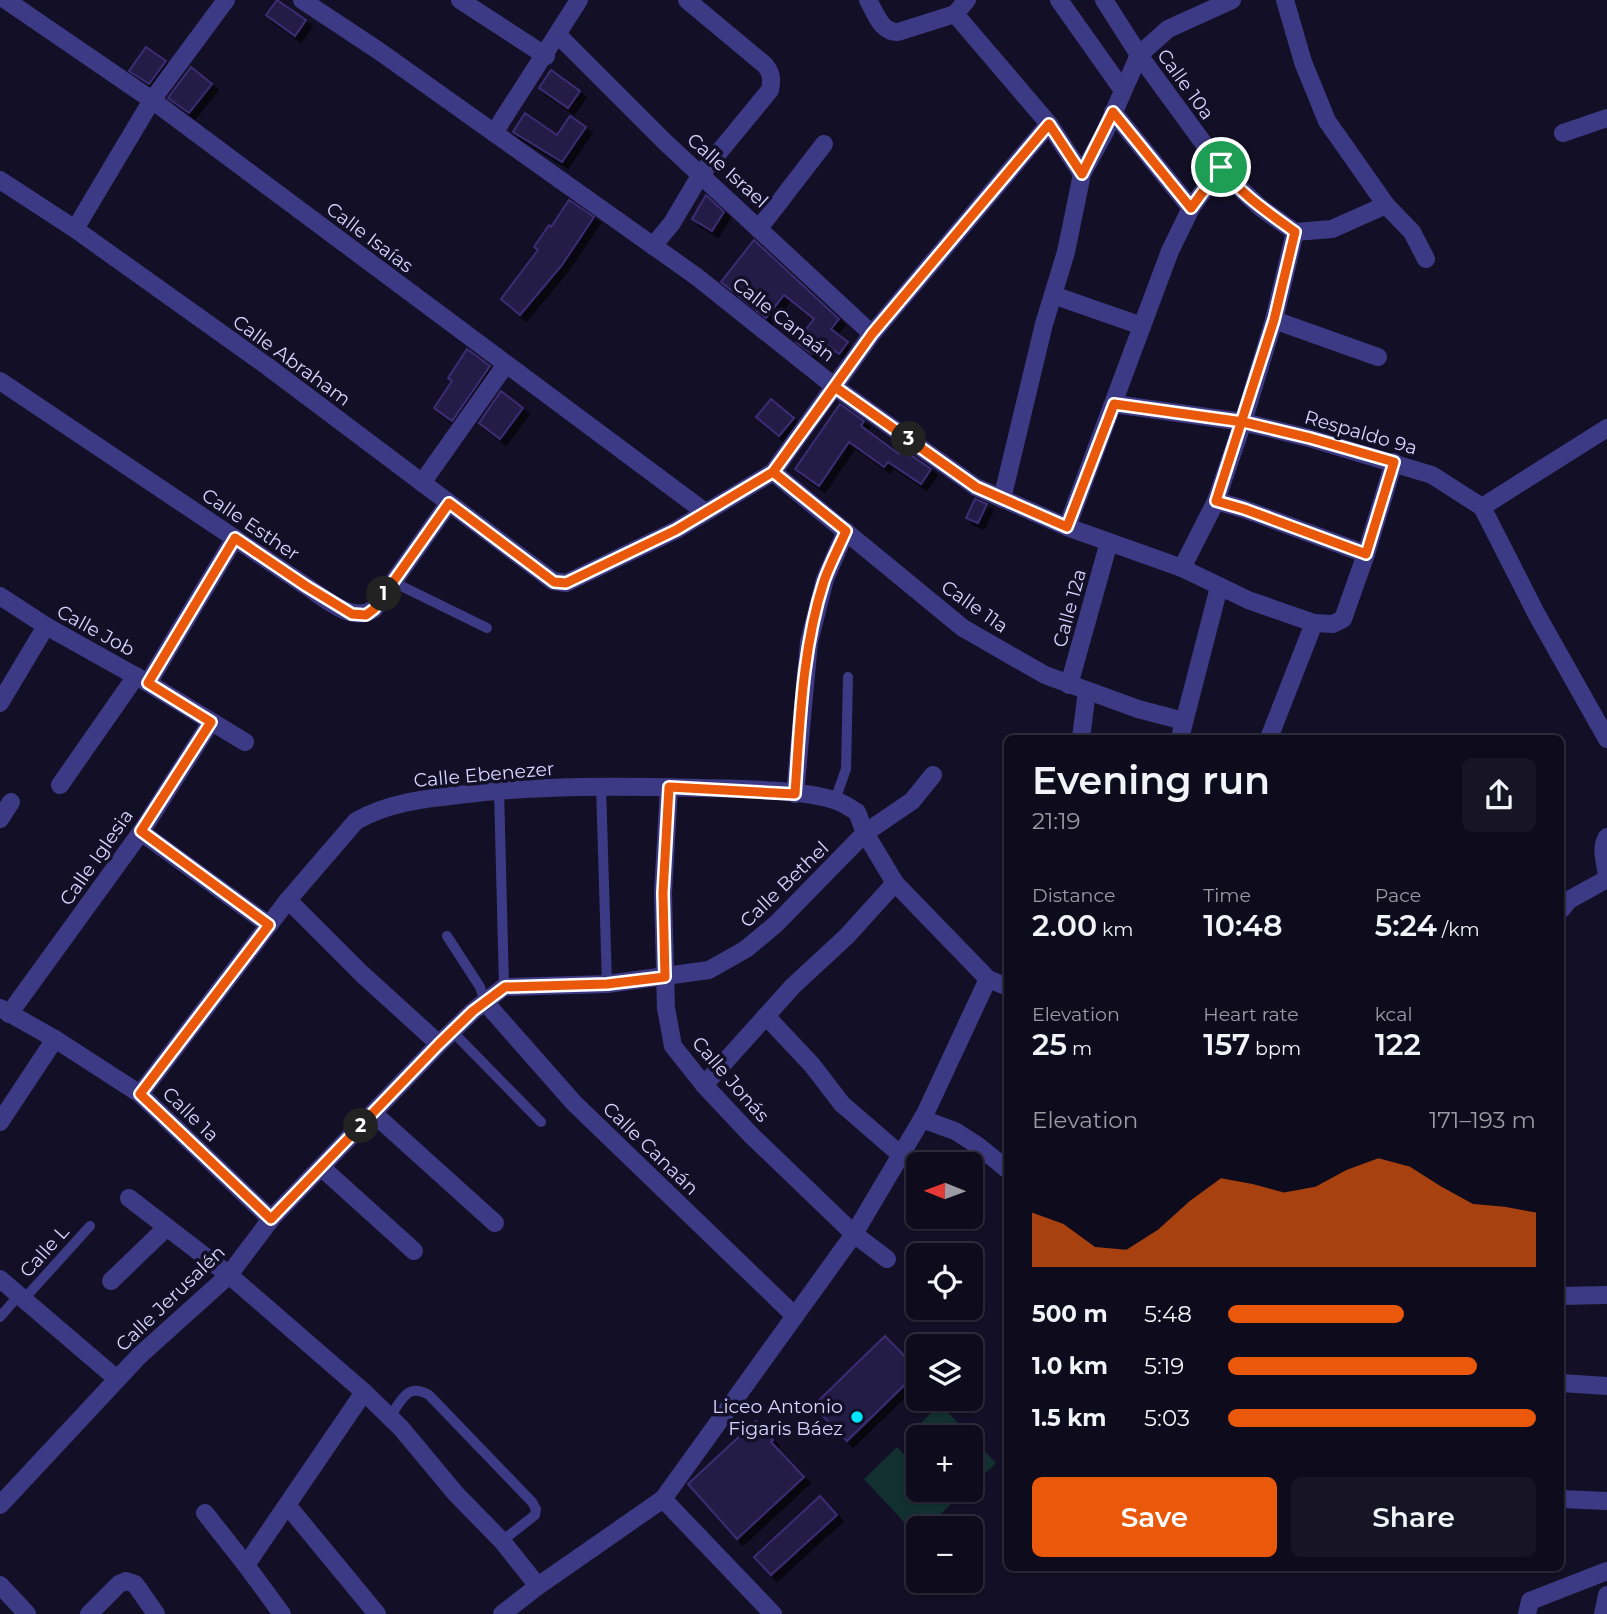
<!DOCTYPE html>
<meta charset="utf-8">
<style>
body{margin:0;font-family:Montserrat,sans-serif;background:#171425;color:#f1f3f6;height:100vh;display:flex;flex-direction:column;font-size:26px;white-space:nowrap}
*{box-sizing:border-box;margin:0}
p{font-size:23px;color:#9b9ba3}
.icon{flex:none;width:38px;height:38px;fill:none;stroke:currentColor;stroke-width:2;stroke-linecap:round;stroke-linejoin:round}
.map{position:relative;flex:1;overflow:hidden}
.details{position:absolute;left:1004px;top:735px;width:560px;height:836px;display:flex;flex-direction:column;background:#0e0b1c;border-radius:10px;box-shadow:0 2px 5px #0004,0 0 0 2px #2e2b3b}
.details>*{flex:none}
.needle{width:46px;rotate:271deg}
.fabs{position:absolute;left:906px;top:1152px;display:grid;gap:14px}
.fabs a{display:grid;place-items:center;width:77px;height:77px;border-radius:10px;background:#0e0b1c;box-shadow:0 2px 5px #0004,0 0 0 2px #2e2b3b;font-size:35px}
.pin{position:absolute;display:grid;place-items:center;width:60px;height:60px;color:#fff;margin:-30px;border:4px solid #fff;border-radius:50%;box-shadow:0 2px 7px #0007}
.km{position:absolute;width:35px;height:35px;margin:-18px;border-radius:50%;background:#222;color:#fff;font-size:19px;line-height:35px;text-align:center}
.round{display:grid;place-items:center;flex:none;width:74px;height:74px;border-radius:10px;background:#171425}
.head{display:flex;align-items:center;justify-content:space-between;height:119px;padding:0 28px}
h1{font-size:38px;font-weight:600;line-height:52px}
.figures{display:grid;grid-template-columns:repeat(3,1fr);gap:10px;height:119px;padding:7px 28px}
.figures div{display:grid;align-content:center}
.figures b{font-size:30px;font-weight:600}
.figures small{font-size:19px;font-weight:400}
.figures p{font-size:19px}
.chart{height:196px;padding:14px 28px}
.chart p{display:flex;justify-content:space-between}
.chart svg{width:100%;height:126px;margin-top:7px;fill:#ea580c;opacity:.7}
.cta{display:flex;gap:14px;margin-top:auto;padding:14px 28px}
.cta a{flex:1;height:80px;border-radius:10px;background:#ea580c;color:#fff;font-size:28px;font-weight:600;line-height:80px;text-align:center}
.cta a+a{background:#171425;color:#f1f3f6}
ul{padding:0 28px;list-style:none;font-size:23px}
li{display:grid;grid-template-columns:112px 84px 1fr;align-items:center;height:52px}
li i{height:18px;border-radius:9px;background:#ea580c}
.map>svg:first-child{display:block}
.green{fill:#12302f}
.building{fill:#241b47;stroke:#3b2d73;stroke-width:2;filter:url(#shadow)}
.lines{fill:none;stroke-linecap:round;stroke-linejoin:round}
.service{stroke:#3d3a85;stroke-width:10}
.minor{stroke:#3d3a85;stroke-width:18}
.route-casing{stroke:#fff;stroke-width:14}
.route{stroke:#ea580c;stroke-width:9}
.poi-dot{fill:#00e5ff;stroke:#130f26;stroke-width:2.5}
.labels{text-anchor:middle;stroke-width:7;stroke-linejoin:round;paint-order:stroke}
.street-label{font-size:19px;fill:#d9d4ff;stroke:#130f26}
.poi-label{font-size:19px;fill:#d9d4ff;stroke:#130f26;text-anchor:end}
</style>
<div class="map">
<svg width="1607" height="1614" viewBox="0 0 1607 1614">
<defs>
<filter id="shadow"><feDropShadow dx="6" dy="6" stdDeviation="0" flood-color="#0009"/></filter>
</defs>
<rect width="100%" height="100%" fill="#130f26"/>
<g class="green">
<path d="M940,1404l31,33h-52v10l-11,-11z"/>
<path d="M971,1437l25,26 -25,24z"/>
<path d="M897,1447l22,24v18h17l14,16 -24,23h-7l-2,8 -53,-57z"/>
</g>
<g class="building">
<path d="M277,0l29,20 -11,16 -29,-21z"/>
<path d="M146,47l20,14 -17,23 -20,-13z"/>
<path d="M191,67l21,17 -23,29 -21,-15z"/>
<path d="M551,70l29,21 -12,17 -29,-20z"/>
<path d="M525,113l32,22 13,-19 16,11 -24,35 -49,-30z"/>
<path d="M706,195l18,17 -12,19 -20,-12z"/>
<path d="M569,200l25,17 -32,48 -42,50 -19,-16 37,-49 -4,-3 15,-22 2,2z"/>
<path d="M754,240l85,79 -8,10 17,13 -9,12 -17,-13 -10,13 -16,-12 18,-23 -30,-24 -18,23 -45,-36z"/>
<path d="M467,349l23,17 -38,55 -18,-13 18,-27 -4,-3z"/>
<path d="M501,391l22,17 -23,31 -21,-16z"/>
<path d="M771,399l23,19 -15,18 -23,-19z"/>
<path d="M840,404l24,17 -3,5 38,28 3,-5 29,20 -10,15 -33,-22 -4,5 -35,-25 -30,44 -24,-17z"/>
<path d="M975,499l12,5 -9,19 -12,-5z"/>
<path d="M885,1336l34,35 -72,70 -34,-35z"/>
<path d="M756,1421l17,19 -2,2 33,35 -67,62 -49,-55z"/>
<path d="M820,1496l17,19 -66,60 -17,-18z"/>
</g>
<g class="lines">
<g class="service">
<path d="M393,582l94,46"/>
<path d="M601,786l6,198"/>
<path d="M499,790l5,197"/>
<path d="M835,800l11,-31 2,-92"/>
<path d="M447,936l33,51 5,15"/>
<path d="M452,1031l89,91"/>
<path d="M24,1299l66,-73"/>
<path d="M0,1317l19,-22"/>
<path d="M390,1417c11,-16 17,-35 39,-22l103,107 4,7 -1,6 -33,26"/>
</g>
<g class="minor">
<path d="M6,0l146,100 553,412"/>
<path d="M302,0l77,51 318,226 138,110 141,100 91,40 115,41 66,32 66,23 19,1 10,-5 23,-65 -122,-45 -28,-8"/>
<path d="M460,0l86,56"/>
<path d="M868,0c8,14 13,32 30,32l57,-18 12,-14"/>
<path d="M1059,0l63,89"/>
<path d="M1104,0l35,55 90,123 32,30 34,24 37,-3 54,-24"/>
<path d="M1285,0l18,62 24,59 59,84 26,27 14,27"/>
<path d="M955,14l94,110 33,50"/>
<path d="M558,35l108,108 206,191"/>
<path d="M1113,112l78,96"/>
<path d="M494,133l85,-133"/>
<path d="M1563,133l44,-15"/>
<path d="M0,180l75,49 192,137 286,215 13,2 110,-53 97,-58 99,-138 177,-210"/>
<path d="M760,227l64,-83"/>
<path d="M75,229l77,-129 74,-100"/>
<path d="M653,246l19,-23 29,-49 69,-84c2,-11 2,-16 -5,-25l-78,-65"/>
<path d="M1053,295l89,31"/>
<path d="M1274,320l104,37"/>
<path d="M0,381l306,205c19,12 46,38 68,23l75,-106"/>
<path d="M1114,404l129,18 66,16 123,37 50,32 125,-79"/>
<path d="M773,472l190,156 82,47 93,34 46,12"/>
<path d="M422,483l84,-119"/>
<path d="M1002,499l42,-175 22,-72 16,-78 23,-42 34,-77 29,-26 64,-29"/>
<path d="M1482,507l55,108 70,124"/>
<path d="M1067,527l103,-276 21,-43 30,-41"/>
<path d="M1366,554l28,-92"/>
<path d="M1182,568l34,-67 27,-79 31,-102 21,-88"/>
<path d="M0,596l46,30 102,57 97,59"/>
<path d="M148,683l87,-145"/>
<path d="M1069,685l40,-143"/>
<path d="M0,703l46,-77"/>
<path d="M1081,738l6,-47"/>
<path d="M1180,738l39,-151"/>
<path d="M1269,738l45,-115"/>
<path d="M60,785l76,-109"/>
<path d="M669,787l-6,106 3,115 7,38 31,39 47,50 103,99 33,25"/>
<path d="M795,794l14,-152 16,-63 21,-48"/>
<path d="M0,819l11,-17"/>
<path d="M141,832l128,93"/>
<path d="M1607,837c-7,11 -2,25 0,38"/>
<path d="M288,900l74,74 77,70"/>
<path d="M1561,910l8,-10 38,-21"/>
<path d="M485,1002l89,101 221,213"/>
<path d="M0,1008l55,31 85,55 131,125"/>
<path d="M9,1014l132,-182 70,-110"/>
<path d="M766,1016l46,49 30,39 59,51"/>
<path d="M704,1085l89,-99 54,-50 48,-53"/>
<path d="M140,1094l148,-194 68,-79c32,-18 66,-22 102,-26 81,-10 162,-9 244,-7 38,1 95,1 132,12 8,2 16,8 23,12l8,21 30,50 93,96 20,8"/>
<path d="M373,1113l122,110"/>
<path d="M922,1119l33,12 22,14 31,25"/>
<path d="M0,1122l55,-83"/>
<path d="M321,1167l93,84"/>
<path d="M129,1198l100,77 135,117 37,36 55,66 46,47 36,45"/>
<path d="M0,1279l117,100"/>
<path d="M111,1281l56,-54"/>
<path d="M1561,1296l46,-1"/>
<path d="M1561,1383l46,3"/>
<path d="M663,1499l110,115"/>
<path d="M1561,1499l46,2"/>
<path d="M0,1505l139,-149 90,-81 42,-56 168,-175 34,-33 31,-24 103,-3 102,-14 37,-21 30,-25 89,-91 47,-32 21,-26"/>
<path d="M287,1505l90,109"/>
<path d="M205,1513l41,52 36,49"/>
<path d="M246,1565l118,-173"/>
<path d="M0,1585l27,29"/>
<path d="M89,1614l30,-30 7,-3 9,3 21,30"/>
<path d="M502,1614l36,-28 125,-87 191,-265 71,-120 63,-135"/>
<path d="M1527,1614l3,-13 77,-30"/>
<path d="M1603,1614l4,-19"/>
</g>
</g>
<g class="lines">
<defs>
<path id="route" d="M1221,167l-30,41 -78,-96 -31,62 -33,-50 -177,210 -99,138 -97,58 -110,53 -12,-1 -105,-79 -75,106 -8,6 -14,-1 -46,-28 -71,-48 -87,145 63,39 -70,109 128,94 -129,169 131,125 168,-175 34,-33 32,-24 102,-3 58,-7 -2,-84 6,-106 126,7c5,-72 7,-145 29,-213 6,-17 15,-34 22,-50l-73,-59 62,-85 141,100 91,40 47,-123 129,18 67,16 84,24 -28,92 -122,-45 -28,-8 58,-181 21,-88c-26,-19 -55,-38 -74,-65"/>
</defs>
<use href="#route" class="route-casing"/>
<use href="#route" class="route"/>
</g>
<circle class="poi-dot" cx="857" cy="1417" r="7"/>
<g class="labels">
<g class="street-label">
<text transform="translate(1186 84) rotate(54)" y="7">Calle 10a</text>
<text transform="translate(728 170) rotate(42)" y="7">Calle Israel</text>
<text transform="translate(370 237) rotate(37)" y="7">Calle Isaías</text>
<text transform="translate(784 319) rotate(38)" y="7">Calle Canaán</text>
<text transform="translate(292 360) rotate(36)" y="7">Calle Abraham</text>
<text transform="translate(1361 432) rotate(16)" y="7">Respaldo 9a</text>
<text transform="translate(251 524) rotate(34)" y="7">Calle Esther</text>
<text transform="translate(975 606) rotate(35)" y="7">Calle 11a</text>
<text transform="translate(1069 608) rotate(-75)" y="7">Calle 12a</text>
<text transform="translate(96 630) rotate(29)" y="7">Calle Job</text>
<text transform="translate(484 774) rotate(-5)" y="7">Calle Ebenezer</text>
<text transform="translate(96 857) rotate(-55)" y="7">Calle Iglesia</text>
<text transform="translate(784 884) rotate(-44)" y="7">Calle Bethel</text>
<text transform="translate(731 1079) rotate(49)" y="7">Calle Jonás</text>
<text transform="translate(191 1114) rotate(44)" y="7">Calle 1a</text>
<text transform="translate(651 1148) rotate(44)" y="7">Calle Canaán</text>
<text transform="translate(44 1251) rotate(-48)" y="7">Calle L</text>
<text transform="translate(170 1298) rotate(-44)" y="7">Calle Jerusalén</text>
</g>
<g class="poi-label">
<text x="843" y="1413">Liceo Antonio<tspan x="843" dy="22">Figaris Báez</tspan></text>
</g>
</g>
</svg>
<div class="fabs">
<a><svg class="needle" viewBox="-14 -14 28 28"><path d="M0-13l5 13h-10z" fill="#e53935"/><path d="M0 13l5-13h-10z" fill="#9b9ba3"/></svg></a>
<a><svg class="icon" aria-label="locate" viewBox="0 0 24 24"><circle cx="12" cy="12" r="6"/><path d="M12 2v4M12 18v4M2 12h4M18 12h4"/></svg></a>
<a><svg class="icon" aria-label="layers" viewBox="0 0 24 24"><path d="M12 4l9 5-9 5-9-5zM3 14l9 5 9-5"/></svg></a>
<a>+</a>
<a>−</a>
</div>
<div class="pin" style="left:1221px;top:167px;background:#1e9e55"><svg class="icon" aria-label="arrive" viewBox="0 0 24 24"><path d="M6 21V4h12l-3 4 3 4H6"/></svg></div>
<b class="km" style="left:384px;top:594px">1</b>
<b class="km" style="left:361px;top:1126px">2</b>
<b class="km" style="left:909px;top:439px">3</b>
<section class="details">
<div class="head"><div><h1>Evening run</h1><p>21:19</p></div><a class="round"><svg class="icon" aria-label="share" viewBox="0 0 24 24"><path d="M12 15V3M7 8l5-5 5 5M5 13v7h14v-7"/></svg></a></div>
<div class="figures">
<div><p>Distance</p><b>2.00<small> km</small></b></div>
<div><p>Time</p><b>10:48</b></div>
<div><p>Pace</p><b>5:24<small> /km</small></b></div>
</div>
<div class="figures">
<div><p>Elevation</p><b>25<small> m</small></b></div>
<div><p>Heart rate</p><b>157<small> bpm</small></b></div>
<div><p>kcal</p><b>122</b></div>
</div>
<div class="chart"><p><span>Elevation</span>171–193 m</p>
<svg viewBox="0 0 160 44" preserveAspectRatio="none"><path d="M0 44V25L10 29L20 37L30 38L40 31L50 21L60 13L70 15L80 18L90 16L100 10L110 6L120 9L130 16L140 22L150 23L160 25V44z"/></svg>
</div>
<ul>
<li><b>500 m</b>5:48<i style="width:57%"></i></li>
<li><b>1.0 km</b>5:19<i style="width:81%"></i></li>
<li><b>1.5 km</b>5:03<i style="width:100%"></i></li>
</ul>
<div class="cta"><a>Save</a><a>Share</a></div>
</section>
</div>
